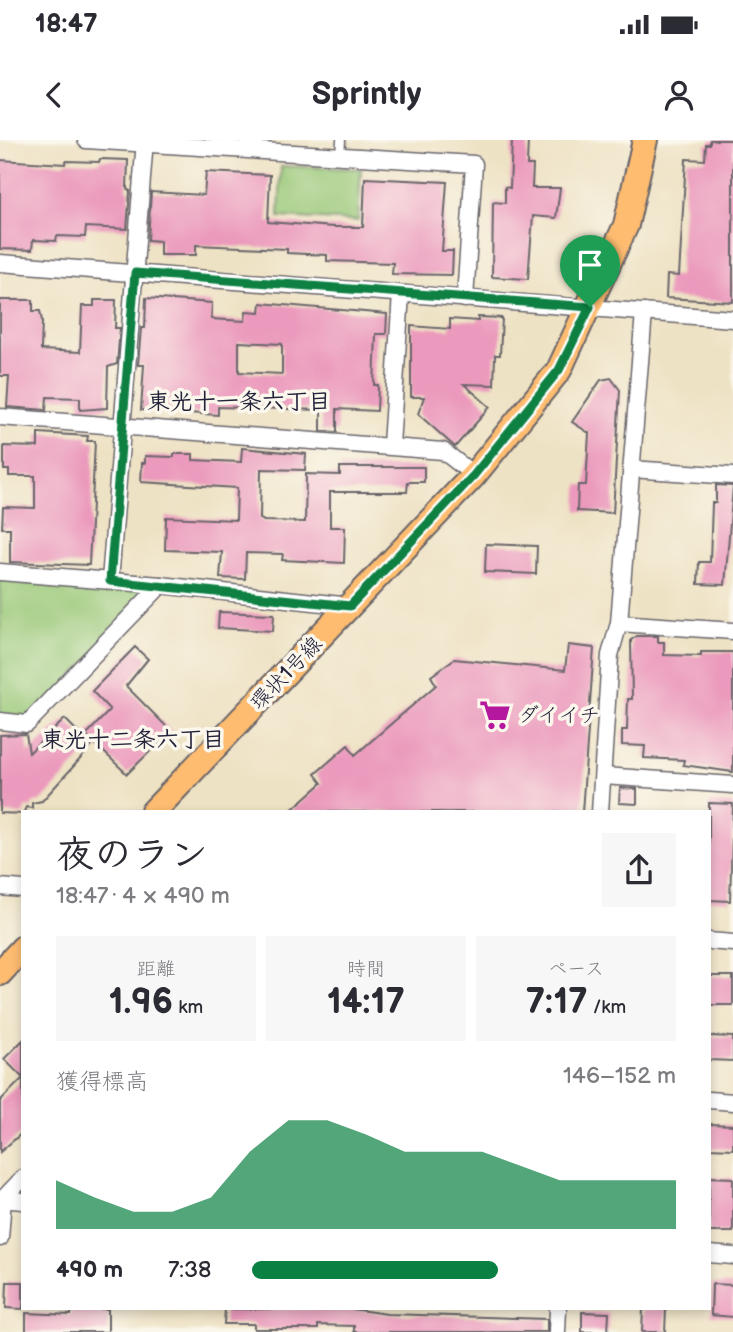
<!DOCTYPE html>
<html lang="ja">
<meta charset="utf-8">
<style>
body{margin:0;font-family:"Balsamiq Sans","Klee One",sans-serif;background:#f7f7f7;color:#2b2b33;height:100vh;display:flex;flex-direction:column;font-size:26px;white-space:nowrap}
*{box-sizing:border-box;margin:0}
p{font-size:23px;color:#7c7c81}
.icon{flex:none;width:38px;height:38px;fill:none;stroke:currentColor;stroke-width:2;stroke-linecap:round;stroke-linejoin:round}
.map{position:relative;flex:1;overflow:hidden}
.sheet{position:absolute;left:21px;top:670px;width:690px;height:500px;display:flex;flex-direction:column;background:#fff;border-radius:0px;box-shadow:0 4px 10px #0003}
.sheet>*{flex:none}
.pin{position:absolute;display:grid;place-items:center;width:60px;height:60px;color:#fff;margin:-72px -30px;border-radius:50% 50% 50% 0;rotate:-45deg;box-shadow:0 0 7px #0007}
.pin .icon{rotate:45deg}
.round{display:grid;place-items:center;flex:none;width:74px;height:74px;border-radius:0px;background:#f7f7f7}
.summary{display:flex;align-items:center;justify-content:space-between;height:119px;padding:0 35px}
h1{font-size:38px;font-weight:600;line-height:52px}
.stats{display:grid;grid-template-columns:repeat(3,1fr);gap:10px;height:119px;padding:7px 35px}
.stats div{display:grid;align-content:center;border-radius:0px;background:#f7f7f7;text-align:center}
.stats b{font-size:35px;font-weight:600}
.stats small{font-size:19px;font-weight:400}
.stats p{font-size:19px}
.chart{height:196px;padding:14px 35px}
.chart p{display:flex;justify-content:space-between}
.chart svg{width:100%;height:126px;margin-top:7px;fill:#0b8043;opacity:.7}
ul{padding:0 35px;list-style:none;font-size:23px}
li{display:grid;grid-template-columns:112px 84px 1fr;align-items:center;height:52px}
li i{height:18px;border-radius:9px;background:#0b8043}
.status{display:flex;justify-content:space-between;align-items:center;height:49px;padding:0 35px;background:#fff;direction:ltr}
.status svg{height:19px;fill:currentColor}
header{display:flex;justify-content:space-between;align-items:center;height:91px;padding:0 35px;background:#fff;font-size:32px;font-weight:600}
.map>svg:first-child{display:block}
.green{fill:#97c776;stroke:#5c7458;stroke-width:2}
.building{fill:#eb99bc;fill-rule:evenodd}
.lines{fill:none;stroke-linecap:round;stroke-linejoin:round}
.lane-casing{stroke:#69656b;stroke-width:11}
.street-casing{stroke:#69656b;stroke-width:19}
.primary-casing{stroke:#69656b;stroke-width:28}
.lane{stroke:#fff;stroke-width:8}
.street{stroke:#fff;stroke-width:16}
.primary{stroke:#fdbc6f;stroke-width:24}
.route-casing{stroke:#fff;stroke-width:14}
.route{stroke:#0b8043;stroke-width:9}
.labels{text-anchor:middle;stroke-width:7;stroke-linejoin:round;paint-order:stroke}
.street-label{font-size:21px;fill:#22223b;stroke:#fbf7ec}
.poi-label{font-size:21px;fill:#22223b;stroke:#fbf7ec;text-anchor:start}
.neighbourhood-label{font-size:23px;font-weight:bold;fill:#22223b;stroke:#fbf7ec}
</style>
<div class="status"><b>18:47</b><svg viewBox="0 0 49 12"><path d="M0 12V9h3v3zM5 12V6h3v6zM10 12V3h3v9zM15 12V0h3v12zM26 1h20v11H26zM47 4h2v5h-2z"/></svg></div>
<header><svg class="icon" aria-label="back" viewBox="0 0 24 24"><path d="M15 5l-7 7 7 7"/></svg>Sprintly<svg class="icon" aria-label="person" viewBox="0 0 24 24"><circle cx="12" cy="8" r="4"/><path d="M4 21q1-7 8-7t8 7"/></svg></header>
<div class="map">
<svg width="733" height="1192" viewBox="0 0 733 1192">
<rect width="100%" height="100%" fill="#fbf7ec"/>
<filter id="ink" filterUnits="userSpaceOnUse"><feTurbulence type="fractalNoise" baseFrequency=".0143" numOctaves="2"/><feDisplacementMap in="SourceGraphic" scale="14" xChannelSelector="R" yChannelSelector="G"/><feConvolveMatrix kernelMatrix="1 2 1 2 8 2 1 2 1" color-interpolation-filters="sRGB"/></filter>
<filter id="wash" filterUnits="userSpaceOnUse"><feTurbulence type="fractalNoise" baseFrequency=".00686" numOctaves="4" result="noise"/><feDisplacementMap in="SourceGraphic" scale="28" xChannelSelector="R" yChannelSelector="G"/><feGaussianBlur stdDeviation="1.57" result="paint"/><feColorMatrix in="noise" values="0 0 0 0 0 0 0 0 0 0 0 0 0 0 0 0 0 1.4 0 .05"/><feComposite in="paint" operator="in"/></filter>
<g filter="url(#wash)">
<rect width="100%" height="100%" fill="#eee2c4"/>
<g class="green">
<path d="M281,26l80,3 -3,52 -79,-4z"/>
<path d="M0,432l161,13 -134,139 -27,-3z"/>
</g>
<g id="blocks">
<g class="building">
<path d="M512,0h16l-1,25h6l-1,23h28l-4,30 -23,-2 -5,63 -36,-2 1,-75 12,1v-16l5,1z"/>
<path d="M710,0h23v162l-67,-4 1,-23 12,1 7,-117 19,1 1,-16h4z"/>
<path d="M100,19l28,1 -1,29 3,2 -3,38 -41,-2 -1,10 -28,-1 -1,5 -23,-1 -1,10 -32,-1v-89l65,4 1,-3 33,1z"/>
<path d="M206,32l64,3 -2,47 66,5h29l2,-49 82,4 -5,69h11l-1,24 -60,-1 1,-11 -66,-2v-6l-40,-2v-4l-91,-4v10h-36v-14l-12,-1 3,-48 53,3z"/>
<path d="M146,158l66,5 -1,16 34,2 1,-10 14,1 1,-9 126,11 -1,20h-10l-2,51h4l-1,26 -40,-2v23l-16,-1v-21l-103,-3v8l-77,-5 3,-45h-6l3,-37h4zM239,202l43,2v30l-43,-2z"/>
<path d="M0,160h33v11h7l2,10 -1,29 39,2 2,-46h12v-6h22l-1,28h5l-3,36 -9,3 -1,41 -27,2v-12l-33,-1 -1,13 -39,-3 2,-31h-9z"/>
<path d="M478,177l24,1 -2,37h-5l-1,30 -30,-1 26,23 -35,40 -37,-33 6,-17h-13v-71l39,3v-10l28,2z"/>
<path d="M611,238l9,12 -7,123 -36,-2 1,-26h8l3,-52 -17,-11 29,-42z"/>
<path d="M38,293l50,3 -1,5h8l-6,124 -79,-3v-34h-8l1,-21 32,1v-32h-26v-6h-5v-24l34,1z"/>
<path d="M242,308l64,6 -1,16 -44,-1 -1,50 4,2 41,1 1,-48 34,1v-8h84v15h-16l-1,10h-77v35h15l-1,36 -62,-3 1,-6 -37,-1 -1,26 -25,-1 2,-26 -57,-2 1,-33 70,3 1,-32 -96,-6 1,-19h3v-7l29,1v-3h19v6l48,2z"/>
<path d="M716,345l17,1 -8,99 -27,-1 1,-22h11l2,-59h4z"/>
<path d="M486,404l51,2 -1,28 -51,-2z"/>
<path d="M219,472l55,2 -1,17 -55,-3z"/>
<path d="M637,496h21v6h6v13l37,1v-4h32v120l-50,-7 1,-5 -40,-2 1,-12 -23,-1v-15h5l1,-31h4l-1,-59z"/>
<path d="M568,505l26,3 -12,164h-293l33,-29 -7,-9 33,-29 7,10 81,-70 -5,-9 23,-17 111,11z"/>
<path d="M135,507l13,12 -22,27 45,45 -44,43 -41,-39 24,-25 -18,-19z"/>
<path d="M65,579l27,27 -50,55 -10,2v5l-6,-1 -3,7 -23,-1v-78l26,-1 3,19z"/>
<path d="M620,648l17,1v15l-18,-1z"/>
<path d="M709,663l24,1 -3,97 -21,-1z"/>
<rect x="710" y="836" width="23" height="29"/>
<path d="M709,896l24,1v24l-24,-1z"/>
<path d="M23,900v92l-23,20v-51l23,-23 -19,-19z"/>
<path d="M709,984l24,1v24l-24,-1z"/>
<path d="M709,1037l24,1v54h-24z"/>
<path d="M7,1142h16v27l-17,-1z"/>
<path d="M712,1144l21,1v32l-22,-2z"/>
<path d="M72,1169h36v23h-82v-19l45,2z"/>
<path d="M225,1169h127l35,5 160,5v13h-193v-6l-36,-1v4h-64v-5h-30z"/>
<path d="M643,1169h23l-1,23h-23z"/>
<path d="M582,1172l27,1 -1,19h-26z"/>
</g>
</g>
</g>
<g filter="url(#ink)">
<use href="#blocks" fill-opacity="0" stroke="#69656b" stroke-width="2"/>
<g class="lines">
<defs>
<path id="lane" d="M340,16l1,-16"/>
<g id="street">
<path d="M86,0l388,24 -9,135"/>
<path d="M0,123l733,56"/>
<path d="M0,277l443,34 31,24"/>
<path d="M391,305l10,-151"/>
<path d="M631,329l102,7"/>
<path d="M0,432l161,13 189,21"/>
<path d="M110,441l35,-441"/>
<path d="M619,483l114,8"/>
<path d="M0,581l27,3 134,-139"/>
<path d="M603,636l130,9"/>
<path d="M600,672l10,-157 9,-32 25,-311"/>
<path d="M0,747l23,2"/>
<path d="M709,801l24,2"/>
<path d="M709,960l24,2"/>
<path d="M0,1059l23,2"/>
<path d="M0,1098l3,-39 20,-21"/>
<path d="M709,1114l24,2"/>
<path d="M557,1192l1,-23"/>
</g>
<g id="primary">
<path d="M153,672l321,-337 85,-105 67,-145 19,-85"/>
<path d="M0,833l23,-25"/>
</g>
</defs>
<use href="#lane" class="lane-casing"/>
<use href="#street" class="street-casing"/>
<use href="#primary" class="primary-casing"/>
<use href="#lane" class="lane"/>
<use href="#street" class="street"/>
<use href="#primary" class="primary"/>
</g>
</g>
<g class="lines" filter="url(#ink)">
<defs>
<path id="route" d="M135,133l455,34 -31,63 -85,105 -124,131 -240,-25z"/>
</defs>
<use href="#route" class="route-casing"/>
<use href="#route" class="route"/>
</g>
<defs>
<symbol id="supermarket-bare" viewBox="-9 -9 18 18"><path d="M-6-5.5h2.5l.6 2H6L4.5 2H-2.5L-4.4-4H-6ZM-1.5 3.2a1.3 1.3 0 1 0 .1 0ZM3 3.2a1.3 1.3 0 1 0 .1 0Z" fill="#b5179e" stroke="#fbf7ec" stroke-width="2.5" paint-order="stroke"/></symbol>
</defs>
<g fill-rule="evenodd">
<use href="#supermarket-bare" x="473" y="553" width="44" height="44"/>
</g>
<g class="labels">
<g class="street-label">
<text transform="translate(286 533) rotate(-46)" y="7">環状1号線</text>
</g>
<g class="poi-label">
<text x="518" y="582">ダイイチ</text>
</g>
<g class="neighbourhood-label">
<text x="239" y="269">東光十一条六丁目</text>
<text x="133" y="607">東光十二条六丁目</text>
</g>
</g>
</svg>
<div class="pin" style="left:590px;top:167px;background:#1e9e55"><svg class="icon" aria-label="arrive" viewBox="0 0 24 24"><path d="M6 21V4h12l-3 4 3 4H6"/></svg></div>
<section class="sheet">
<div class="summary"><div><h1>夜のラン</h1><p>18:47 · 4 × 490 m</p></div><a class="round"><svg class="icon" aria-label="share" viewBox="0 0 24 24"><path d="M12 15V3M7 8l5-5 5 5M5 13v7h14v-7"/></svg></a></div>
<div class="stats">
<div><p>距離</p><b>1.96<small> km</small></b></div>
<div><p>時間</p><b>14:17</b></div>
<div><p>ペース</p><b>7:17<small> /km</small></b></div>
</div>
<div class="chart"><p><span>獲得標高</span>146–152 m</p>
<svg viewBox="0 0 160 44" preserveAspectRatio="none"><path d="M0 44V27L10 33L20 38L30 38L40 33L50 17L60 6L70 6L80 11L90 17L100 17L110 17L120 22L130 27L140 27L150 27L160 27V44z"/></svg>
</div>
<ul>
<li><b>490 m</b>7:38<i style="width:58%"></i></li>
</ul>
</section>
</div>
